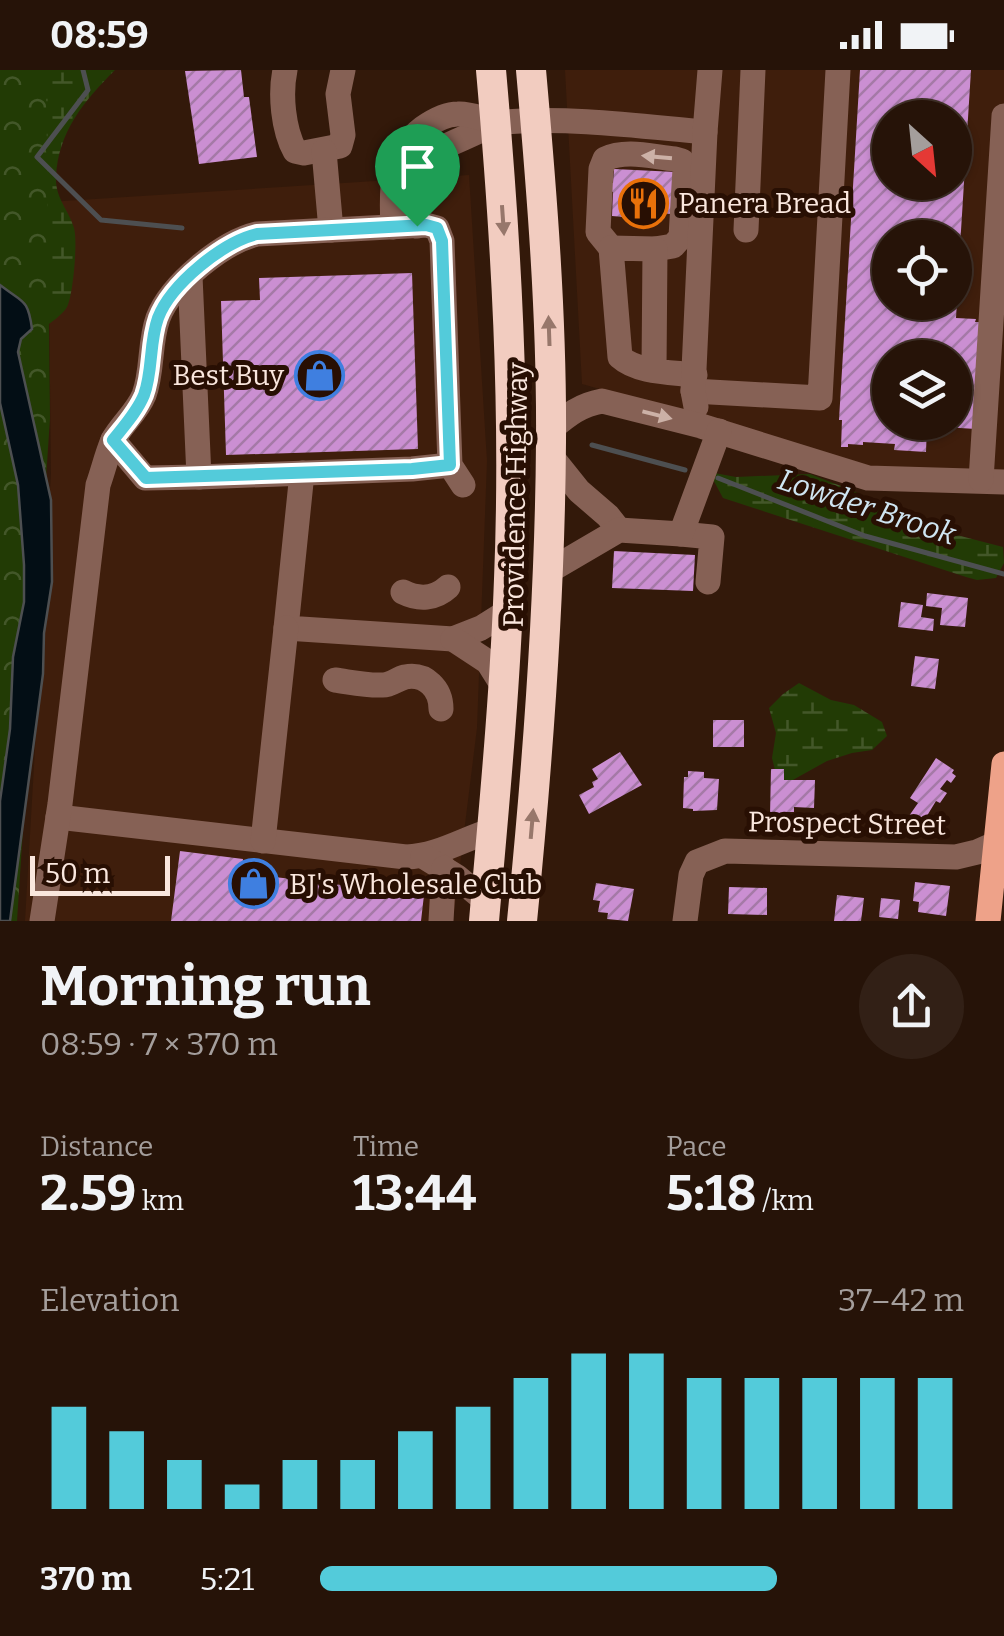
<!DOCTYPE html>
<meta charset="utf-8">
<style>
body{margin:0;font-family:Bitter,serif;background:#322016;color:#f1f3f6;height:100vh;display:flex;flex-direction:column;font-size:38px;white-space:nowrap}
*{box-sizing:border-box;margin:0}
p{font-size:32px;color:#a49e9c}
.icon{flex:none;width:55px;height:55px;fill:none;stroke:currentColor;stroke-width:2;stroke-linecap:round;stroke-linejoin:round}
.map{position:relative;height:851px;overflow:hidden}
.panel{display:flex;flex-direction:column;background:#261308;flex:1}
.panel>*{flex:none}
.needle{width:65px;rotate:153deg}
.buttons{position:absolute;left:872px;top:30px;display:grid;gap:20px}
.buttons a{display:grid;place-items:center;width:100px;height:100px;border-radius:50%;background:#261308;box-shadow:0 2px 8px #0004,0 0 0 2px #423229;font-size:50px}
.scale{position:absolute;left:30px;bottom:25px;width:140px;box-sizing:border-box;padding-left:10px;border:5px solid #fae7de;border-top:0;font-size:28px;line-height:35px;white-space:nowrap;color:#fae7de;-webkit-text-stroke:8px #280f03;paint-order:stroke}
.pin{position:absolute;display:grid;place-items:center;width:85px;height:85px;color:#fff;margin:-102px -42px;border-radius:50% 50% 50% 0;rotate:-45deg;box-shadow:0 0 10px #0007}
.pin .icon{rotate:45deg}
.round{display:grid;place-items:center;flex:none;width:105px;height:105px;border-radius:52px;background:#322016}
.headline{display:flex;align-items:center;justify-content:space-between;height:170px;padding:0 40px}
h1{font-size:55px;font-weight:700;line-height:75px}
.metrics{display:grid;grid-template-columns:repeat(3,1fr);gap:15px;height:170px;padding:10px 40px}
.metrics div{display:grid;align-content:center}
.metrics b{font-size:50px;font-weight:700}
.metrics small{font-size:28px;font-weight:400}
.metrics p{font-size:28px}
.chart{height:280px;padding:20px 40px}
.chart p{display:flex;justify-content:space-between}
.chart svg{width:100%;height:180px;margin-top:10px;stroke:#53cbda;stroke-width:6}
ul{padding:0 40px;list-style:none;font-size:32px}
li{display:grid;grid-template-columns:160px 120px 1fr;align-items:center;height:75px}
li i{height:25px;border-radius:12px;background:#53cbda}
.status{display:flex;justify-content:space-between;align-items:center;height:70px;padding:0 50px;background:#261308;direction:ltr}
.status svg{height:28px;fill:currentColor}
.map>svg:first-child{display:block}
.built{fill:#3f1e0c;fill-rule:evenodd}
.wetland{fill:url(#wetland-marsh)}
.park{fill:url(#park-crowns)}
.water{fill:#030e15;stroke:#4d4f51;stroke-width:2.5}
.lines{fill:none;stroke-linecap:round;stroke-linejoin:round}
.stream{stroke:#4d4f51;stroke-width:5}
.building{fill:url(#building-hatch);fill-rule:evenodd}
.minor{stroke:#866155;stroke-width:25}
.major{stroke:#eea289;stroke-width:25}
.highway{stroke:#f2ccc0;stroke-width:30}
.oneway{fill:#ccb1a7}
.oneway2{fill:#97776b}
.route-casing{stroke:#fff;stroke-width:20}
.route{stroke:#53cbda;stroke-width:12}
.labels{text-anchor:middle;stroke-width:10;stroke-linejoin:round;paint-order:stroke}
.poi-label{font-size:28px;fill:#fae7de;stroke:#280f03;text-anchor:start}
.street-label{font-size:28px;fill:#fae7de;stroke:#280f03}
.water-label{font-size:30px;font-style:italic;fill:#cfe5f2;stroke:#280f03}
</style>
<div class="status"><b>08:59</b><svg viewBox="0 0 49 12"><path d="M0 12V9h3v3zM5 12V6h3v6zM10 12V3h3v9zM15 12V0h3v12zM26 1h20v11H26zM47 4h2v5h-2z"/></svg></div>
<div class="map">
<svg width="1004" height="851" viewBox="0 0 1004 851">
<defs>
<pattern id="wetland-marsh" width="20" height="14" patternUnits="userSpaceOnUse" patternTransform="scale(2.5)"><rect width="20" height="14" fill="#223b05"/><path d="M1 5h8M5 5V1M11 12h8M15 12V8" fill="none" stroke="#435729"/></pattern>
<pattern id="park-crowns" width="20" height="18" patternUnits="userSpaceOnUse" patternTransform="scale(2.5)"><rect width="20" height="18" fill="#223b05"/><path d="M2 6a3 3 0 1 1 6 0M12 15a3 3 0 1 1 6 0" fill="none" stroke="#435729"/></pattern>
<pattern id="building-hatch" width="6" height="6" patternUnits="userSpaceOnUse" patternTransform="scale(2.5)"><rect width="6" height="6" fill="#cb8fd2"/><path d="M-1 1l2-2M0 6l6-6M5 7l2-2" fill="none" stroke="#a579a7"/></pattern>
</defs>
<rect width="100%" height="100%" fill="#33190a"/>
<g class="built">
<path d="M565,0h439v403l-133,-7 -289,-82zM890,48h65v64h-65zM890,168h65v64h-65zM890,288h65v64h-65z"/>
<path d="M469,105l18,286 -10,267 -24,193h-428l26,-448 -3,-271z"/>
</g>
<g class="wetland">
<path d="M0,0h115c-31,31 -57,62 -59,107 -1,21 13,33 18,51 4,13 -1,68 -7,79 -4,7 -16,16 -23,20z"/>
<path d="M709,402l27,5 74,-3 41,16 98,43 54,14 1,16 -8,15 -19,2 -11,-3 -243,-79z"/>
<path d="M799,613l32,17 23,5 28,17 5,14 -15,14 -20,3 -25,8 -36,20 -14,-3 -5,-20 4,-25 -7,-25 14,-14z"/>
</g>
<path class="park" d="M0,0h46l4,348 -33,503h-17z"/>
<path class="water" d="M0,215c23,18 28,13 32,44l-11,10 -3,13 33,148 1,82 -8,51 -1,41 -33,247h-10v-120l10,-72 3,-72 11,-55v-37l-6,-80 -18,-82z"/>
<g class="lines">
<g class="stream">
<path d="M83,0l5,20 -51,67 64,63 81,8"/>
<path d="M592,375l93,25"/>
<path d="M718,408l147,58 139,38"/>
</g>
</g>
<g class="building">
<path d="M241,0l3,27h5l8,60 -58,7 -14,-93z"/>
<path d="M860,0h111l-13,209h-3v-41h-65v64h67l-1,16 20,1 -1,3h7l-6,107 -49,-3 -1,26 -32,-2 1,-6 -32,-2v3l-15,-1v3h-7l1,-27h-3zM890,48h65v64h-65zM890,288h65v64h-65z"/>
<path d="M614,99l62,3 -3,42 -20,-1v5l-18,-3v3l-23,-2 1,-24 -6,-1v-8h6z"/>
<path d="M412,203l6,176 -192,6 -5,-154 39,-1 -1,-22z"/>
<path d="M614,481l81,4 -2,36 -81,-3z"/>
<path d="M927,523l41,5 -3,29 -25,-2 2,-17 -16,-2z"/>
<path d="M901,532l22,3 -2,12 13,2 -1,12 -35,-4z"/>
<path d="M915,586l24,3 -4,30 -24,-3z"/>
<rect x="713" y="650" width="31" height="27"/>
<path d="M620,682l22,33 -53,29 -10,-19 15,-8 -2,-5 6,-3 -6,-10z"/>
<path d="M936,688l18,12 -2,3 4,3 -5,7 -4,-3 -7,9 7,4 -7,10 -4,-2 -14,23 -13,-8 9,-13 -8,-5z"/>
<path d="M771,699h13v11h31l-1,28 -20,-1v5h-9v3h-15z"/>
<path d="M688,701l16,1v6l15,1 -2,31 -24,1v-2l-10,-1 1,-31h4z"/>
<path d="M180,781l63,8 -1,14 182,22 -3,26h-250z"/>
<path d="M915,812l35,4 -4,30 -28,-4 1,-10 -6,-1z"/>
<path d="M596,813l38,6 -6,32 -21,-2 1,-6 -10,-1 2,-11 -7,-1z"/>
<path d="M729,817l38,1v27l-39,-1z"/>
<path d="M837,825l27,3 -3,23h-27z"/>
<path d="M881,828l19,2 -2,19 -19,-2z"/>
</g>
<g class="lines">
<g class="minor">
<path d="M285,0c-5,24 -2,59 10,81l9,2 36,-7 3,-11 -5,-41 5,-24"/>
<path d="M324,81l7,79"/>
<path d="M417,156c-3,-83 15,-70 79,-103"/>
<path d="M393,157c-2,-38 -3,-74 30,-99 10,-7 23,-14 35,-14 16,-1 30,9 46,8 67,-5 134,4 201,10"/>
<path d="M746,160l7,-160"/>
<path d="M611,178l-13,-16 3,-63 4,-10c21,-10 48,-2 70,0l7,2 3,8 -4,68 -8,9 -18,3"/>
<path d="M190,206l9,201 213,-8 38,-4"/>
<path d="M654,300l1,-121 -44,-1 9,109c18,16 51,15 75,18"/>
<path d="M693,321l127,7 18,-328"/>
<path d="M696,337l-3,-16 12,-259 5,-62"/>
<path d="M551,359c17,-14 29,-24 51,-28l99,25 167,52 136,4"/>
<path d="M113,370l32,38 54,-1"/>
<path d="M551,386l28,35 29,25 11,14"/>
<path d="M302,403l-16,155 167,11 28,-11 27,-17"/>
<path d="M981,410l23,-364"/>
<path d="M681,464l31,3 -4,45"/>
<path d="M549,501l70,-41 62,4 38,-103"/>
<path d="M403,522c16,8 32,7 45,-5"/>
<path d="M453,569l35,23 15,24"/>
<path d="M335,610c15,2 32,6 48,5 8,0 14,-6 22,-8 21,-4 36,12 36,32"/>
<path d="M58,747l348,40c32,-1 57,-18 87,-27"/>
<path d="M263,771l23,-213"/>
<path d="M423,786l34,21 29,24"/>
<path d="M42,851l18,-117 38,-319c5,-14 9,-31 15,-45 9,-16 24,-28 31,-45 9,-24 5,-52 14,-77 13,-34 65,-76 99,-84l169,-9 11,3 5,13 8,224 13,20"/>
<path d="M441,851l3,-53"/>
<path d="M685,851l6,-46 6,-13 28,-11 231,6 21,-5 27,-12"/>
</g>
<path class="major" d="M988,851l16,-157"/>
<g class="highway">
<path d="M484,851c10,-114 21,-228 25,-342 7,-170 -3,-339 -18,-509"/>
<path d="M522,851c16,-160 28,-318 29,-479 1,-124 -9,-248 -20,-372"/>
</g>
</g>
<defs><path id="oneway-solid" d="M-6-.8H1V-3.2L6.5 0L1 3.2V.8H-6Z" transform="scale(2.5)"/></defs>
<g class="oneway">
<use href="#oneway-solid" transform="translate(657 87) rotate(-175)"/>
<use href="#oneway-solid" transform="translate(657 345) rotate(14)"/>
</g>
<g class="oneway2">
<use href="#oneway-solid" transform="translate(503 150) rotate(86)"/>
<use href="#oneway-solid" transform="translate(549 261) rotate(-92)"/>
<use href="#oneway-solid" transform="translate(532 754) rotate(-85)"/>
</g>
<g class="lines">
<defs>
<path id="route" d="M426,155l11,3 5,13 8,224 -38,4 -266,9 -33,-38c11,-14 24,-28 31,-45 9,-24 5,-52 14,-77 13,-34 65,-76 99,-84z"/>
</defs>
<use href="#route" class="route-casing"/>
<use href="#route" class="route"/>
</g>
<defs>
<symbol id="restaurant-ring" viewBox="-11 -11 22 22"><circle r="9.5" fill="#280f03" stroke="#e8710a" stroke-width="1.5"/><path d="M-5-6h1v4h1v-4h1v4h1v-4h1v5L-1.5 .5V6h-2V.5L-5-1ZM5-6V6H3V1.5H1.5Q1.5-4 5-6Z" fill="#e8710a"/></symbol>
<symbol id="shop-ring" viewBox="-11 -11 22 22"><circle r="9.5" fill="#280f03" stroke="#3f7fe0" stroke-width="1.5"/><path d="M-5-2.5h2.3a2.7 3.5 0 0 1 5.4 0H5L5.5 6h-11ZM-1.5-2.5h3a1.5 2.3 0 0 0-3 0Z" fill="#3f7fe0"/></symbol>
</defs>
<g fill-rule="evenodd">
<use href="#restaurant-ring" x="616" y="106" width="55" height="55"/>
<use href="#shop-ring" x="292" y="278" width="55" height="55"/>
<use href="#shop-ring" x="226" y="786" width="55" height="55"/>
</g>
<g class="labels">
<g class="poi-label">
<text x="678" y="143">Panera Bread</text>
<text x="284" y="315" text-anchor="end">Best Buy</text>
<text x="289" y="824">BJ's Wholesale Club</text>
</g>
<g class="street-label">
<text transform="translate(515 425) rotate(-89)" y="10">Providence Highway</text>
<text transform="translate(847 753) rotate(1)" y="10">Prospect Street</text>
</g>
<g class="water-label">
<text transform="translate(867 437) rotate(18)" y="10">Lowder Brook</text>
</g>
</g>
</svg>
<div class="buttons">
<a><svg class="needle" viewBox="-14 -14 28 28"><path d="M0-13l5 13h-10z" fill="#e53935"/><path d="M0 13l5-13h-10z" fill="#a49e9c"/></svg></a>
<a><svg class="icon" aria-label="locate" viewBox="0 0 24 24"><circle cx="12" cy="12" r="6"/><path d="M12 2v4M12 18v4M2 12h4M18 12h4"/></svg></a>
<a><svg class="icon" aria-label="layers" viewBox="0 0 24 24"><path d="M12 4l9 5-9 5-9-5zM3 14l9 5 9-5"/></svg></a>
</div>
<div class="scale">50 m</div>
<div class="pin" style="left:417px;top:156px;background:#1e9e55"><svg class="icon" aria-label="arrive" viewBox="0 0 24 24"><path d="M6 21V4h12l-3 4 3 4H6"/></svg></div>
</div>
<section class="panel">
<div class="headline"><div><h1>Morning run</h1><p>08:59 · 7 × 370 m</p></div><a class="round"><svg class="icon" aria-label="share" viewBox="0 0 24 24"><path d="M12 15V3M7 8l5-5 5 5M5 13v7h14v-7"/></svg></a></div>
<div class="metrics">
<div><p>Distance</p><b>2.59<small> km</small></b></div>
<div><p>Time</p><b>13:44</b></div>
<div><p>Pace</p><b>5:18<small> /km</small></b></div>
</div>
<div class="chart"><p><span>Elevation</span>37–42 m</p>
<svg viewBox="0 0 160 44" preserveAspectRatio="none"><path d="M5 44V19M15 44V25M25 44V32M35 44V38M45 44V32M55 44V32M65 44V25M75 44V19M85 44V12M95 44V6M105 44V6M115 44V12M125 44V12M135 44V12M145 44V12M155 44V12"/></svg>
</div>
<ul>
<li><b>370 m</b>5:21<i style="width:71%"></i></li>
</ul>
</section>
